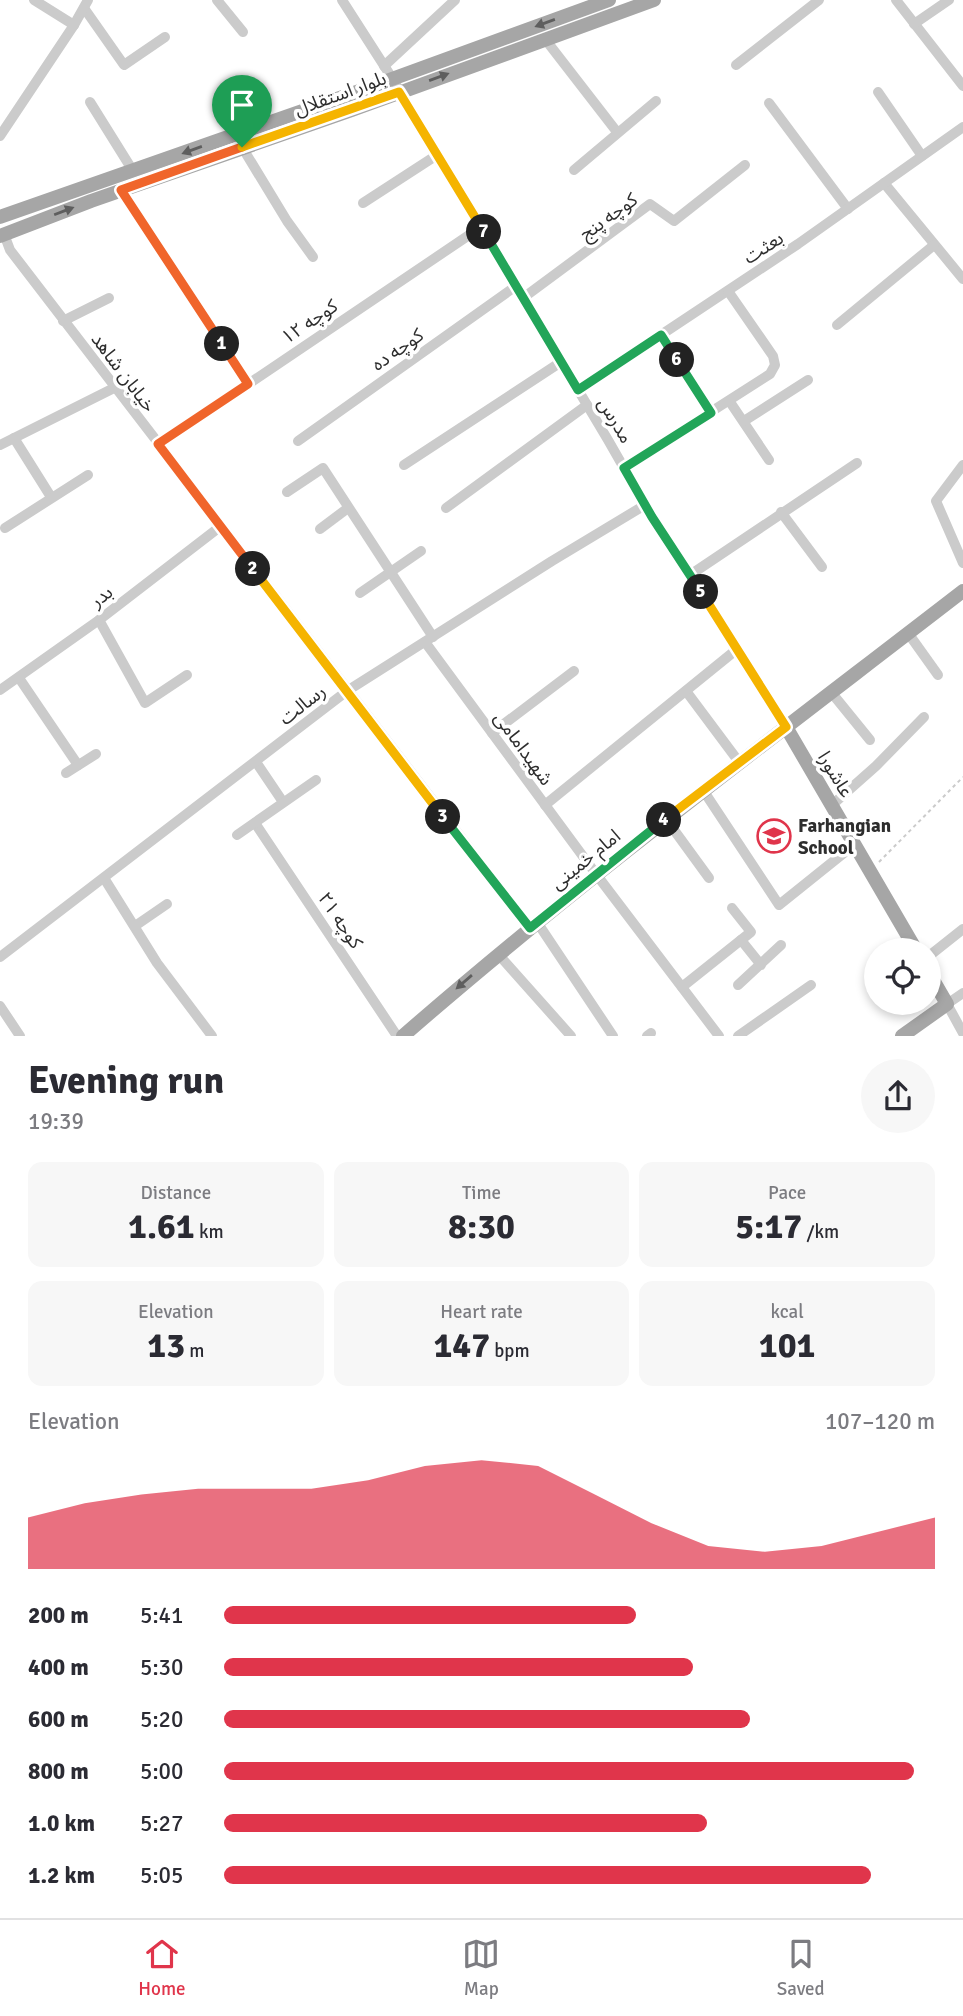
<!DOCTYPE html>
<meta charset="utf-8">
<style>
body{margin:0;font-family:Signika,"Noto Sans Arabic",sans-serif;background:#f7f7f7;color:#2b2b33;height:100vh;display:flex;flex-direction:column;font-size:26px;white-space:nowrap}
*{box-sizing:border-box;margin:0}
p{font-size:23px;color:#7c7c81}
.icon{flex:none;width:38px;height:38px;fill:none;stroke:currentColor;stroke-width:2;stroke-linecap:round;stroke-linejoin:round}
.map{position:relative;height:1036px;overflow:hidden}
.details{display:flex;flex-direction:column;background:#fff;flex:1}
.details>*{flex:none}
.fabs{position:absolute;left:864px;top:938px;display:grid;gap:14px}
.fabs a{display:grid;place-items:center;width:77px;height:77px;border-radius:50%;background:#fff;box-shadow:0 4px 10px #0003;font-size:35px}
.pin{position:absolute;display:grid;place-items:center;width:60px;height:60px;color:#fff;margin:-72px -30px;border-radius:50% 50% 50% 0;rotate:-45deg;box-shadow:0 0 7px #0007}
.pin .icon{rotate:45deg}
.km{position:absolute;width:35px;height:35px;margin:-18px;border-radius:50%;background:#222;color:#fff;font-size:19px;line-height:35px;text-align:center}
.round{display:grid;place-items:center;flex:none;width:74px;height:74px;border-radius:37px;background:#f7f7f7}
.headline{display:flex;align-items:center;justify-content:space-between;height:119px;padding:0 28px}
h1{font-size:38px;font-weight:700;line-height:52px}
.figures{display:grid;grid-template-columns:repeat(3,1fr);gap:10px;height:119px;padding:7px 28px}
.figures div{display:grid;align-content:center;border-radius:14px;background:#f7f7f7;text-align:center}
.figures b{font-size:35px;font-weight:700}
.figures small{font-size:19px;font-weight:400}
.figures p{font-size:19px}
.chart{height:196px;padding:14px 28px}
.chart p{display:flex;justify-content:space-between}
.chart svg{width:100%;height:126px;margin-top:7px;fill:#e0354b;opacity:.7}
ul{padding:0 28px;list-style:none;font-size:23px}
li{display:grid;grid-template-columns:112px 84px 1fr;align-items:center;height:52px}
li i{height:18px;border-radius:9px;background:#e0354b}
.tabs{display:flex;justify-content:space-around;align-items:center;height:98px;border-top:2px solid #e1e1e2;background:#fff;font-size:19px;color:#7c7c81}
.tabs a{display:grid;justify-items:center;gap:4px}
.tabs .current{color:#e0354b}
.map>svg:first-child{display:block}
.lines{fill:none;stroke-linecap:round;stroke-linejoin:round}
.path{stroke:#cbcbcb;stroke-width:2;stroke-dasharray:3.5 3.5;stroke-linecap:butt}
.minor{stroke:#cbcbcb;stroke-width:10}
.major{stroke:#a6a6a6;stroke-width:14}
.oneway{fill:#5e5e5e}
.split-1-casing{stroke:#fff;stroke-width:14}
.split-2-casing{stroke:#fff;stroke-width:14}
.split-3-casing{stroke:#fff;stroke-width:14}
.split-4-casing{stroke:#fff;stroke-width:14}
.split-5-casing{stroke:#fff;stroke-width:14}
.split-6-casing{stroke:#fff;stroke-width:14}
.split-7-casing{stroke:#fff;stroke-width:14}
.split-8-casing{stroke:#fff;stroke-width:14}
.split-1{stroke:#f0652b;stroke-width:9}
.split-2{stroke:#f0652b;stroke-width:9}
.split-3{stroke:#f5b400;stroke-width:9}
.split-4{stroke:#22a559;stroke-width:9}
.split-5{stroke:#f5b400;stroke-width:9}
.split-6{stroke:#22a559;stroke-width:9}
.split-7{stroke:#22a559;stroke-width:9}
.split-8{stroke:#f5b400;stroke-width:9}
.labels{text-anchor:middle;stroke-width:7;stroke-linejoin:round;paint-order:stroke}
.street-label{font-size:19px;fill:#2e2e2e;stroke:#fff}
.poi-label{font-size:19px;font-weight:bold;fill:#2e2e2e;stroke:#fff;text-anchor:start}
</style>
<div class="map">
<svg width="963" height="1036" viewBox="0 0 963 1036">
<rect width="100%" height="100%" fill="#fff"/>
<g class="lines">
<path class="path" d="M879,862l84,-85"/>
<g class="minor">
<path d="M34,0l40,25"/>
<path d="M217,0l26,32"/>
<path d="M342,0l50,78 216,362 44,77 134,210"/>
<path d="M896,0l67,86"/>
<path d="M84,8l40,57 41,-28"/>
<path d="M914,24l35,-24"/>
<path d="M545,39l72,93"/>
<path d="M736,65l83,-65"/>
<path d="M384,66l71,-66"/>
<path d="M878,92l44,64"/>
<path d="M90,102l43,69"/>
<path d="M769,103l79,106"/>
<path d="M0,136l74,-111 14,-25"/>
<path d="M242,147l45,74 26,36"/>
<path d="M574,170l82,-69"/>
<path d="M884,183l79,96"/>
<path d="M121,190l127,194"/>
<path d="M363,203l74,-48"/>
<path d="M4,234l6,16 520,677"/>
<path d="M523,298l127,-94 24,17 71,-56"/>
<path d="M63,321l46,-23"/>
<path d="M837,325l97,-80"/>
<path d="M661,335l50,78"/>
<path d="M578,390l220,-146 165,-117"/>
<path d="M730,402l39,58"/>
<path d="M744,421l64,-41"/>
<path d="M14,438l37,59"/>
<path d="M298,441l218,-155"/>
<path d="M0,445l114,-57"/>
<path d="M158,445l323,-218"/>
<path d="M404,465l157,-103"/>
<path d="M963,465l-27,36 27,62"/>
<path d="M623,468l147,-94 5,-9 -2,-9 -45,-65"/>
<path d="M287,492l36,-24 110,169"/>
<path d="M446,508l141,-103"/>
<path d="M781,512l41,55"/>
<path d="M5,528l83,-53"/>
<path d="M320,529l28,-21"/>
<path d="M690,575l167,-112"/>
<path d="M360,593l61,-42"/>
<path d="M99,620l46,83 42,-28"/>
<path d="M908,633l30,42"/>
<path d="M425,642l171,232 123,162"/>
<path d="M19,678l59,87"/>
<path d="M0,690l99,-70 122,-94"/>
<path d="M686,691l53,71"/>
<path d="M831,692l39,48"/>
<path d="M492,733l82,-62"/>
<path d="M256,762l27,40"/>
<path d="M66,773l30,-19"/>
<path d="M703,790l76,115 76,-61"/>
<path d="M545,805l191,-155"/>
<path d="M832,805l44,-39 48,-49"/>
<path d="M666,819l43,59"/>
<path d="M255,823l142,213"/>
<path d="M237,835l79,-55"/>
<path d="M104,878l53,85 55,73"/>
<path d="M537,922l76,114"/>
<path d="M135,926l32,-22"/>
<path d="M741,940l20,25"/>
<path d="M498,954l73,82"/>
<path d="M929,956l34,-27"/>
<path d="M0,957l347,-266 205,-130 93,-56"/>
<path d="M738,985l43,-40"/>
<path d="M682,987l69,-55 -19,-24"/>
<path d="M963,993l-16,11 16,29"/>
<path d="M0,1006l20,30"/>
<path d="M647,1036l4,-3"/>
<path d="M738,1036l73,-51"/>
</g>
<g class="major">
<path d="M0,217l348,-122 261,-95"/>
<path d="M0,236l91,-35 261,-91 302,-110"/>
<path d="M786,727l130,223"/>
<path d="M403,1036c180,-157 371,-299 560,-445"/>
<path d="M902,1036l45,-32 -18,-31"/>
</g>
</g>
<defs><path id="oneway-solid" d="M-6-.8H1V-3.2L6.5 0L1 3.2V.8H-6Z" transform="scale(1.75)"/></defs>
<g class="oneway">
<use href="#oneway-solid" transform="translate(545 23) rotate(160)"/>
<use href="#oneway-solid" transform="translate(439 77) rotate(-20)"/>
<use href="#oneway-solid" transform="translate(192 150) rotate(160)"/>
<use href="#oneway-solid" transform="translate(64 211) rotate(-21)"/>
<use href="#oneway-solid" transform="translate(464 982) rotate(139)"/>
</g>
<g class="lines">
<defs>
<path id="split-1" d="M222,344l-101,-154 121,-43"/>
<path id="split-2" d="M222,344l26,40 -90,60 95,125"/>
<path id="split-3" d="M253,569l190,248"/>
<path id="split-4" d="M443,817l87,111 134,-108"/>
<path id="split-5" d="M664,820l122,-93 -85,-135"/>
<path id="split-6" d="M677,360l34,53 -87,55 28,49 49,75"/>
<path id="split-7" d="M484,232l94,158 83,-55 16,25"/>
<path id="split-8" d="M242,147l157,-55 85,140"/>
</defs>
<use href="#split-1" class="split-1-casing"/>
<use href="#split-2" class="split-2-casing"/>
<use href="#split-3" class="split-3-casing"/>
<use href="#split-4" class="split-4-casing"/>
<use href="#split-5" class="split-5-casing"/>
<use href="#split-6" class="split-6-casing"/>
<use href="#split-7" class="split-7-casing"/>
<use href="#split-8" class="split-8-casing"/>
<use href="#split-1" class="split-1"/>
<use href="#split-2" class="split-2"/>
<use href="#split-3" class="split-3"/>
<use href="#split-4" class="split-4"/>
<use href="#split-5" class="split-5"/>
<use href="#split-6" class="split-6"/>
<use href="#split-7" class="split-7"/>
<use href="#split-8" class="split-8"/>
</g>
<defs>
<symbol id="school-ring" viewBox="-11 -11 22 22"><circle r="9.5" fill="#fff" stroke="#e0354b" stroke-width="1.5"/><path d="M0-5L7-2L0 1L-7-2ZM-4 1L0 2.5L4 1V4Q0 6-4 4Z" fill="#e0354b"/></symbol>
</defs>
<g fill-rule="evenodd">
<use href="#school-ring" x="755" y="817" width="38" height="38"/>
</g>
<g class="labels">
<g class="street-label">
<text transform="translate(340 93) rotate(-20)" y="7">بلوار استقلال</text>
<text transform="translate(608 216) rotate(-36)" y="7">کوچه پنج</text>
<text transform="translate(763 247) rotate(-33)" y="7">بعثت</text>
<text transform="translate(309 321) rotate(-34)" y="7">کوچه ۱۲</text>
<text transform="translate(397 349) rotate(-35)" y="7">کوچه ده</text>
<text transform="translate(124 372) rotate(53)" y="7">خیابان شاهد</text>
<text transform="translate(616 420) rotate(59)" y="7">مدرس</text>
<text transform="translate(101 596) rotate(-38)" y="7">بدر</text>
<text transform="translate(302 704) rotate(-38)" y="7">رسالت</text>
<text transform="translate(524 748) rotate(54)" y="7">شهیدامامی</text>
<text transform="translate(836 774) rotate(59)" y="7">عاشورا</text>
<text transform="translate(585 859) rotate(-39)" y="7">امام خمینی</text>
<text transform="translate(341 920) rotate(56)" y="7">کوچه ۲۱</text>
</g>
<g class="poi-label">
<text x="798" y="832">Farhangian<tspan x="798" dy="22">School</tspan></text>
</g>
</g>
</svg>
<div class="fabs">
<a><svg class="icon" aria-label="locate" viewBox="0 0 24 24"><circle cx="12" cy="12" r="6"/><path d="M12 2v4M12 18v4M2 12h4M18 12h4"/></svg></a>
</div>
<div class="pin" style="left:242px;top:147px;background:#1e9e55"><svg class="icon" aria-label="arrive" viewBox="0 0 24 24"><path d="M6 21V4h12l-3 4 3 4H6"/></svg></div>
<b class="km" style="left:222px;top:344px">1</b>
<b class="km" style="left:253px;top:569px">2</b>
<b class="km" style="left:443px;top:817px">3</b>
<b class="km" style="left:664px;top:820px">4</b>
<b class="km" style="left:701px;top:592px">5</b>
<b class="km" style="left:677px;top:360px">6</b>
<b class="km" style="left:484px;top:232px">7</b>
</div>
<section class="details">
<div class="headline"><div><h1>Evening run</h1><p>19:39</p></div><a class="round"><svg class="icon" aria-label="share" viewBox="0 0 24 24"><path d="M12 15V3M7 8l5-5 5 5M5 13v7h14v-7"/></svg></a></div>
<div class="figures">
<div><p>Distance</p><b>1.61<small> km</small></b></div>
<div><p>Time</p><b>8:30</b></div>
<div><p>Pace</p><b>5:17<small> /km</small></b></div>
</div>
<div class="figures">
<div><p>Elevation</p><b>13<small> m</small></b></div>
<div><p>Heart rate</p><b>147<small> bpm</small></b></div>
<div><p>kcal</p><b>101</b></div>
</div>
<div class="chart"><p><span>Elevation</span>107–120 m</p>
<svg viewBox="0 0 160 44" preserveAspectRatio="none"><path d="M0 44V26L10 21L20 18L30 16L40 16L50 16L60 13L70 8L80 6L90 8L100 18L110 28L120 36L130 38L140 36L150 31L160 26V44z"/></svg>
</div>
<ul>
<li><b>200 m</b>5:41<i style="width:58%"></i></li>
<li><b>400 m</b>5:30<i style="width:66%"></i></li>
<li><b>600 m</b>5:20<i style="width:74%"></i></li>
<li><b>800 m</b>5:00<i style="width:97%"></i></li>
<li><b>1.0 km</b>5:27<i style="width:68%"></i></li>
<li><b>1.2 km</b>5:05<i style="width:91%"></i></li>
</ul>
</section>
<nav class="tabs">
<a class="current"><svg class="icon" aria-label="home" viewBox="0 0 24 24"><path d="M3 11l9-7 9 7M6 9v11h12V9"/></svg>Home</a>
<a><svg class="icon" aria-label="map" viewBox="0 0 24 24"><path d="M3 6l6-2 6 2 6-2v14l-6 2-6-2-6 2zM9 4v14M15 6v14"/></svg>Map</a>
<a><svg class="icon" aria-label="saved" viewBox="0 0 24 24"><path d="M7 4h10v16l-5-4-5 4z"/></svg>Saved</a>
</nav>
